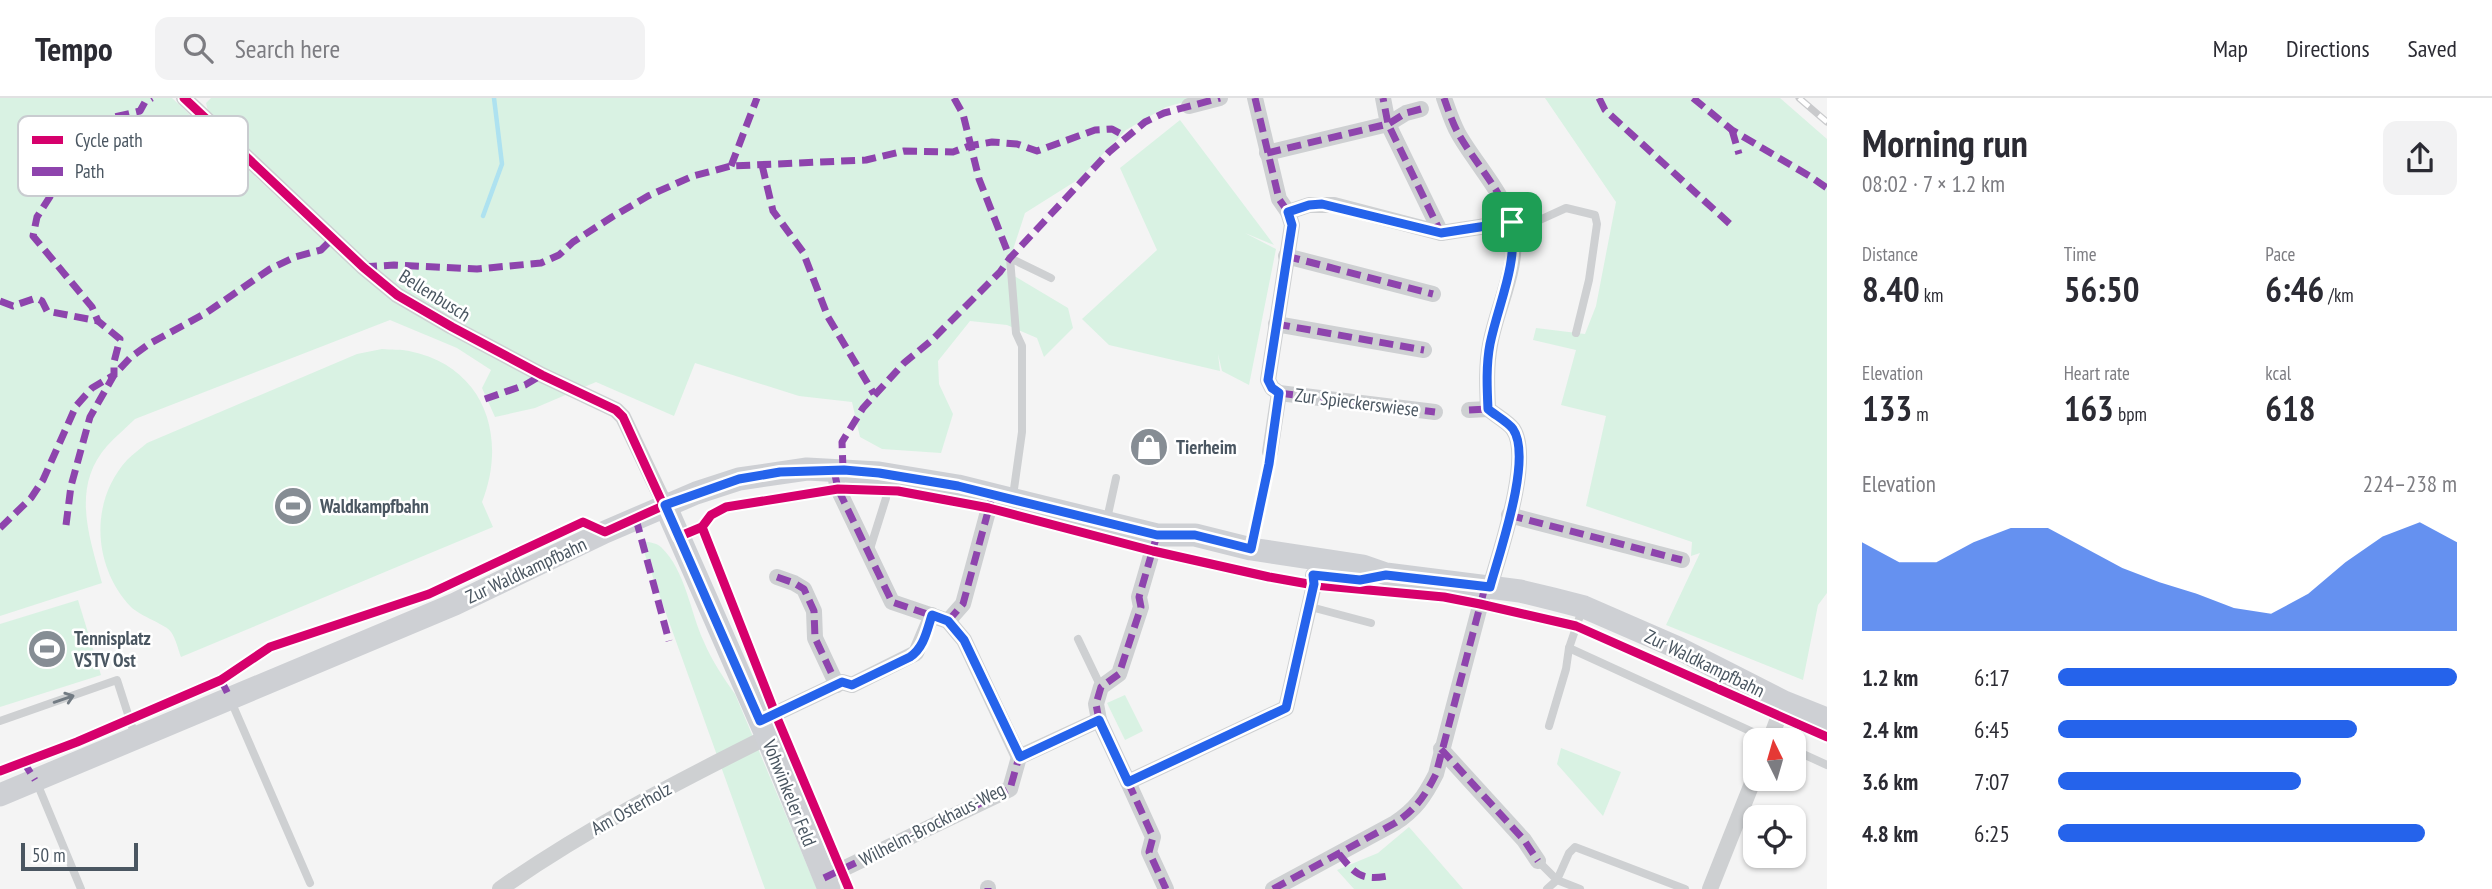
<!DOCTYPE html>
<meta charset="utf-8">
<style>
body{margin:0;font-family:"PT Sans Narrow",sans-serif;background:#f2f2f3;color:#2b2b33;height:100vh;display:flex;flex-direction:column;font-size:26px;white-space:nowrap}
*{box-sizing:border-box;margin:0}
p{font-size:23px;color:#7c7c81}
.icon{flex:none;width:38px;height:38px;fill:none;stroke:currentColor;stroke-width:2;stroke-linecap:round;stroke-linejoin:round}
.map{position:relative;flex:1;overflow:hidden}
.side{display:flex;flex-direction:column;background:#fff;width:665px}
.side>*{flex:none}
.needle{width:46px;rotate:355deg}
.buttons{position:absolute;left:1743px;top:630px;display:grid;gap:14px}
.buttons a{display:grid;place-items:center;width:63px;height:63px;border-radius:14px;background:#fff;box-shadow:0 2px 5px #0004;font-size:35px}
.scale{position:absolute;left:21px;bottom:18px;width:117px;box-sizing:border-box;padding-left:7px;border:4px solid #4a5661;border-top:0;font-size:19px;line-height:24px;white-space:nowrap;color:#4a5661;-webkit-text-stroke:5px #fff;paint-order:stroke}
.pin{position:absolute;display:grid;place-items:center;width:60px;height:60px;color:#fff;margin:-30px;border-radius:14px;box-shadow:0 4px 10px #0006}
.round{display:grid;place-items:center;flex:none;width:74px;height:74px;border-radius:14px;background:#f2f2f3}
.summary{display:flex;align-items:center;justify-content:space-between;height:119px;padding:0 35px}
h1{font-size:38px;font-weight:700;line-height:52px}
.metrics{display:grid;grid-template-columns:repeat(3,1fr);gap:10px;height:119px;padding:7px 35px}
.metrics div{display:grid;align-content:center}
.metrics b{font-size:35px;font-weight:700}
.metrics small{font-size:19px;font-weight:400}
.metrics p{font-size:19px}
.chart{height:196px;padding:14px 35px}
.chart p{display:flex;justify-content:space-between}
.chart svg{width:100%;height:126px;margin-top:7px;fill:#2563eb;opacity:.7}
ul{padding:0 35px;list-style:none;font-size:23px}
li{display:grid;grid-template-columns:112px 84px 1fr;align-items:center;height:52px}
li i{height:18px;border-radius:9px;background:#2563eb}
header{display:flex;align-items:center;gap:42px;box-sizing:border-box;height:98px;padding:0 35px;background:#fff;border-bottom:2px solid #e1e1e2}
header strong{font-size:33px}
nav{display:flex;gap:38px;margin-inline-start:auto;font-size:24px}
.search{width:490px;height:63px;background:#f2f2f3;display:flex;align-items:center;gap:18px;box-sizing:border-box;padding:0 24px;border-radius:14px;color:#7c7c81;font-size:26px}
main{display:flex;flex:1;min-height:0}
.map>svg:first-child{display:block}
.green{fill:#d9f2e3}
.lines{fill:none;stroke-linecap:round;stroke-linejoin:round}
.stream{stroke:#aee2f0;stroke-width:4.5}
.lane{stroke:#ced0d2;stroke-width:8}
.street{stroke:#ced0d2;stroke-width:16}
.secondary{stroke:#ced0d4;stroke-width:23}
.rail-casing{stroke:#c9cacc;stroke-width:7}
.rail{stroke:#fff;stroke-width:4.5;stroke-dasharray:13;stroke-linecap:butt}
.quiet{stroke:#8e44ad;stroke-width:7;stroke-dasharray:14 7;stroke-linecap:butt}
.cycleway-casing{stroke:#fff;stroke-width:13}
.cycleway{stroke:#d6006c;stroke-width:9}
.oneway{stroke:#727b83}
.route-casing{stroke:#fff;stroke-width:14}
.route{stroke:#2563eb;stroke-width:9}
.labels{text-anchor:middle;stroke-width:5;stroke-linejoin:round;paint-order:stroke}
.street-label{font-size:19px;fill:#4a5661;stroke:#fff}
.poi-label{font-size:19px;font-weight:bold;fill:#4a5661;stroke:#fff;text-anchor:start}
.key{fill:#fff;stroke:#c9ccd0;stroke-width:2}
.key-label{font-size:19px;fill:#4a5661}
</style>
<header>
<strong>Tempo</strong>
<div class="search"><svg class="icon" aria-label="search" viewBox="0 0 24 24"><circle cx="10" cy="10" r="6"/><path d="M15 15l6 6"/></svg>Search here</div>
<nav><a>Map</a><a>Directions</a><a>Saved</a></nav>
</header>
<main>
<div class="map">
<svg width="1827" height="791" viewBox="0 0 1827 791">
<rect width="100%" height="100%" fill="#f4f4f4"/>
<g class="green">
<path d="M0,0h172l136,128 13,-4 -112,-107 -3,-12 5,-5h988l-33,9 -40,23 -47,49 -54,34 -19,58 62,37 5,20 -29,29 -7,-19 -30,-13 -37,-4 -32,40 1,23 14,30 -12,39 -59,-4 -22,-12 -8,-35 -53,-6 -104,-33 -21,53 -78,-34 -61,26 -40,9 -13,-29 9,-18 -34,-22 -67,-28 -255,99c-9,9 -19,17 -28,27 -36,41 -18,90 -5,137l-102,33z"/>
<path d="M1545,0h235l47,41v454l-9,12 -15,75 -137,-55 34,-72 -9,3 1,-14 -106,-36 20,-90 -45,-11 15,-55 -43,-10 3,-12 49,6 11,-28 20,-104z"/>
<path d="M1180,22l94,125 -29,-12 31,16 -27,136 -27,-14 -4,-17 2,17 -111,-26 -27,-26 75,-69 -37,-82z"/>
<path d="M382,251c9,1 19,0 27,2 75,15 99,85 73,151l11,25 -312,130c-3,-8 -5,-18 -10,-25 -4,-7 -31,-16 -40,-25 -38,-40 -42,-105 -4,-147 6,-6 14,-12 20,-17l210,-89z"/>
<path d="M640,443c7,1 15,1 21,6 25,24 29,65 43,95 8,19 19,35 31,52l82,195h-52z"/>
<path d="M78,502l23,75 -101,32v-83z"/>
<path d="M1125,597l18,36 -18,9 -18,-37z"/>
<path d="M1561,650l60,24 -18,44 -46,-52z"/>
<path d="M1409,729l54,62h-109l-17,-19 41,-17z"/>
</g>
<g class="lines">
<path class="stream" d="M483,118l19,-52 -8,-66"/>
<g class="lane">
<path d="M1513,134l53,-24 29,7 2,9 -8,56 -13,53"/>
<path d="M1013,398l9,-64v-86l-6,-13 -6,-75 41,20"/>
<path d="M1107,421l9,-41"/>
<path d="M1251,448l19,-94"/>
<path d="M869,454l17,-54"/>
<path d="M1307,508l64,17"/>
<path d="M1582,512l-13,38 201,92"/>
<path d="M1078,541l23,48"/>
<path d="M231,603l79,182"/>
<path d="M0,623l117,-41 18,56"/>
<path d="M1549,628l17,-57 3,-21"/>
<path d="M1794,652l33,15"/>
<path d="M37,685l44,106"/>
<path d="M1538,763l19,19 -10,9"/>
<path d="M1580,791l-23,-9 12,-27 6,-6 110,42"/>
</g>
<g class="street">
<path d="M184,0l179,169 34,28 55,32 90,48 74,35 7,7 42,88"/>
<path d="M1255,0l24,101 9,13 21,-7h25l107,28 71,-11"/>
<path d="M1444,0c4,11 8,24 14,35 14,26 48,63 54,92 8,42 -15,80 -22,120 -4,21 -3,42 -2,64 7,6 20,13 25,20 20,29 -14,125 -23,158"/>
<path d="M1189,8l31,-8"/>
<path d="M1421,11l-15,4 -18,11 53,109"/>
<path d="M1267,55l121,-29 -5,-26"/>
<path d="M1286,158l147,38"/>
<path d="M1276,226l148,26"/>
<path d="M1279,295l156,19"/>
<path d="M1469,312l19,-1"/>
<path d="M1270,354l9,-59 -7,-5 -4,-8 24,-155 -4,-13"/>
<path d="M834,372l4,19 54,113 56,19 16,19 55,117"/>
<path d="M1509,417l173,45"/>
<path d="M777,479l17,6 10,6 10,22 1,27 22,47"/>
<path d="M948,523l15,-17 30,-111"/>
<path d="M1099,622l-3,-16 5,-17 18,-13 22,-67 -2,-10 18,-62"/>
<path d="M760,623l82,-39 10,3 64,-32 16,-38"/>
<path d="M1770,642l14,-38"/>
<path d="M1441,651l83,91 14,21"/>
<path d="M1128,684l25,55 -4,15 17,37"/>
<path d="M824,780l186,-89 9,-32 80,-37 29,62 158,-74 28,-123 -1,-10"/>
<path d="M988,790v1"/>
<path d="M500,791c84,-59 175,-106 267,-152"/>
<path d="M1273,791l122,-66c20,-13 30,-27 41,-49l49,-187"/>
<path d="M1710,791l45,-113"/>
</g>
<g class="secondary">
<path d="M665,407l102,232 62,152"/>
<path d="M0,697l455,-191 150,-72 91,-39 43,-14 68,-10 72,4 79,13 199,49h38l56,14 112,17 23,8 134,17 33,8 31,8 92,40 108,55 43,17"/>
</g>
<defs>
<path id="rail" d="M1799,0l28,24"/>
</defs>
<use href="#rail" class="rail-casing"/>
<use href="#rail" class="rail"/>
<g class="quiet">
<path d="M954,0l9,16 16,65 31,79"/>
<path d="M1255,0l24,101 9,13 21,-7h25l107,28 71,-11"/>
<path d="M1444,0c4,11 8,24 14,35 14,26 48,63 54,92 8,42 -15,80 -22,120 -4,21 -3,42 -2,64 7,6 20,13 25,20 20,29 -14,125 -23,158"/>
<path d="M1599,0l6,12 126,115"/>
<path d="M1693,0l39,32 79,47 16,11"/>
<path d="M1421,11l-15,4 -18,11 53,109"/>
<path d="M1732,32l7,24"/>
<path d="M1267,55l121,-29 -5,-26"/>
<path d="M762,67l11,46 30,41 25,65 46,77"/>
<path d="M731,68l26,-68"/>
<path d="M1286,158l147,38"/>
<path d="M363,169l31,-2 83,4 64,-6 18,-8 14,-13 39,-25 36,-21 45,-20 38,-10 135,-6 38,-9 49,1 16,-6 23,-4 25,2 20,7 58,-21 17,-1 15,8"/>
<path d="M0,203l13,5 23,-8 6,3 5,10 51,10"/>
<path d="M1276,226l148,26"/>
<path d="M1279,295l156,19"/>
<path d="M485,301l40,-14 17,-10"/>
<path d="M1469,312l19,-1"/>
<path d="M1270,354l9,-59 -7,-5 -4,-8 24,-155 -4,-13"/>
<path d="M843,371l-1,-27 21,-34 41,-45 28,-23 68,-68 10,-14 99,-106 36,-30 19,-9 56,-15"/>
<path d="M834,372l4,19 54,113 56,19 16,19 55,117"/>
<path d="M1509,417l173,45"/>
<path d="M636,421l33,122"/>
<path d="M66,427l5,-39 19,-69 24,-42 17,-18 18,-13 57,-31 64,-44 25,-12 26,-7 13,-13"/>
<path d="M0,430l31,-30 12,-18 33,-74 16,-18 22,-13v-13l6,-23 -22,-18 -6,-14 -59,-71 4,-19 21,-33 8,-9 15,-9 2,-30 10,-5 13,-12 34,-8 5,-9 7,-4"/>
<path d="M777,479l17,6 10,6 10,22 1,27 22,47"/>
<path d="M948,523l15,-17 30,-111"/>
<path d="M221,582l9,18"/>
<path d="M1099,622l-3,-16 5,-17 18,-13 22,-67 -2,-10 18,-62"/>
<path d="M760,623l82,-39 10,3 64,-32 16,-38"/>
<path d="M1441,651l83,91 14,21"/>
<path d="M23,663l12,19"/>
<path d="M1128,684l25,55 -4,15 17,37"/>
<path d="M1339,756c16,20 22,27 49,22"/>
<path d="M824,780l186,-89 9,-32 80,-37 29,62 158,-74 27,-129"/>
<path d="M988,790v1"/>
<path d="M1273,791l122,-66c20,-13 30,-27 41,-49l49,-187"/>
</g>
<defs>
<g id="cycleway">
<path d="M184,0l179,169 34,28 55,32 90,48 74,35 7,7 55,120 24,-10 9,-12 15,-8 112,-18 60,2 91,17 164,43 116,26 45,8 130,12 36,7 96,22 251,111"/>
<path d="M702,429l73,186 74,176"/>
<path d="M0,673l77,-29 144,-62 49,-33 159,-53 154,-72 22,10 60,-27"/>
</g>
</defs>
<use href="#cycleway" class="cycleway-casing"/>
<use href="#cycleway" class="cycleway"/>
</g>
<defs><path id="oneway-shaft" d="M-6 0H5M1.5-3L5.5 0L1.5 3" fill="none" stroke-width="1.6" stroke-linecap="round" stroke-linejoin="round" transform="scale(1.75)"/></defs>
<use class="oneway" href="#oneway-shaft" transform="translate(64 601) rotate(-19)"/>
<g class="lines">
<defs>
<path id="route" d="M1322,106l119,29 71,-11c5,46 -13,79 -22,122 -4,21 -3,43 -2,65 7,6 20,13 25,20 20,29 -14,125 -23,158l-104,-12 -26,5 -47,-5 1,9 -28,124 -158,74 -29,-62 -79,37 -56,-117 -16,-19 -16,-6c-5,15 -8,33 -22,42l-58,28 -10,-3 -82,39 -95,-216 74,-26 41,-7 64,-2 35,3 79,13 199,49h38l56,14 18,-85 10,-71 -7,-5 -4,-8 24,-155 -4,-13 21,-7z"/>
</defs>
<use href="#route" class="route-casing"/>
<use href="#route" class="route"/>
</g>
<defs>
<symbol id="shop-disc" viewBox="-11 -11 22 22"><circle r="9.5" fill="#868d94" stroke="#fff"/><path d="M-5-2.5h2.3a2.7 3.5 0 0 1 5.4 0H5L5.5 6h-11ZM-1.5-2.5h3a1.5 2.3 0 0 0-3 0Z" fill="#fff"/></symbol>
<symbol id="stadium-disc" viewBox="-11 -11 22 22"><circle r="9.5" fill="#868d94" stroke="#fff"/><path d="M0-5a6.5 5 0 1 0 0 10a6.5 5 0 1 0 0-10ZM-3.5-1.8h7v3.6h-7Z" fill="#fff"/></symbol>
</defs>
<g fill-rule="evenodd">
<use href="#shop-disc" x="1127" y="327" width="44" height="44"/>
<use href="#stadium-disc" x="271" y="386" width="44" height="44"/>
<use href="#stadium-disc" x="25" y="529" width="44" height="44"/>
</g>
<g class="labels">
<g class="street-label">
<text transform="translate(435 197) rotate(32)" y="7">Bellenbusch</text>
<text transform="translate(1357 304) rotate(7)" y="7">Zur Spieckerswiese</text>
<text transform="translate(526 472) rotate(-25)" y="7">Zur Waldkampfbahn</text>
<text transform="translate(1705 565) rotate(26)" y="7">Zur Waldkampfbahn</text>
<text transform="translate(790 695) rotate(68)" y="7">Vohwinkeler Feld</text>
<text transform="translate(631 710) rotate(-29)" y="7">Am Osterholz</text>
<text transform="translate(932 726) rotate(-27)" y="7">Wilhelm-Brockhaus-Weg</text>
</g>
<g class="poi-label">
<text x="1176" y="356">Tierheim</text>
<text x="320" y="415">Waldkampfbahn</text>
<text x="74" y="547">Tennisplatz<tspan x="74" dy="22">VSTV Ost</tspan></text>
</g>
</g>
<rect x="18" y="18" width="230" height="80" rx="10" class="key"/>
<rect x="32" y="38" width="31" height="8" fill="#d6006c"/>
<rect x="32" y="69" width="31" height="9" fill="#8e44ad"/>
<g class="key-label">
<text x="75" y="49">Cycle path</text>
<text x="75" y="80">Path</text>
</g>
</svg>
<div class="buttons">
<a><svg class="needle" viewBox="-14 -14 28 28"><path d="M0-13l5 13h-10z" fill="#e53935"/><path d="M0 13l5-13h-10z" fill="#7c7c81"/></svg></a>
<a><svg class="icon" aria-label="locate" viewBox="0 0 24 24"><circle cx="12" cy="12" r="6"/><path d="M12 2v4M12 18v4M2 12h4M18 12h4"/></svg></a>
</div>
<div class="scale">50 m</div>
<div class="pin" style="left:1512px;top:124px;background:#1e9e55"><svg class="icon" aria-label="arrive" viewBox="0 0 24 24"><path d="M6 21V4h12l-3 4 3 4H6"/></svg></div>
</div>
<section class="side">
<div class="summary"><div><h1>Morning run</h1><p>08:02 · 7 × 1.2 km</p></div><a class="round"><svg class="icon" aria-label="share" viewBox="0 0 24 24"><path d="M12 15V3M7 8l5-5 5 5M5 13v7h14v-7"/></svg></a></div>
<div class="metrics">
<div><p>Distance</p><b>8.40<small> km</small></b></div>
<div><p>Time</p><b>56:50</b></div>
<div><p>Pace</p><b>6:46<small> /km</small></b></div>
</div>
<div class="metrics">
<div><p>Elevation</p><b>133<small> m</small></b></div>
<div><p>Heart rate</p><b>163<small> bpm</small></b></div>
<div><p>kcal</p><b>618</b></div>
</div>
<div class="chart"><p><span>Elevation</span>224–238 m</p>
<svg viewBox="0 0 160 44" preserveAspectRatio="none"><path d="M0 44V13L10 20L20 20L30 13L40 8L50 8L60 15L70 22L80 27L90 31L100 36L110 38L120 31L130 20L140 11L150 6L160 13V44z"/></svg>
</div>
<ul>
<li><b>1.2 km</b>6:17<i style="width:100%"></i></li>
<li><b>2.4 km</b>6:45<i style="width:75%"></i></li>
<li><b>3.6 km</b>7:07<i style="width:61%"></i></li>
<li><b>4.8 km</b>6:25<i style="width:92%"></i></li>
</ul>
</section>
</main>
